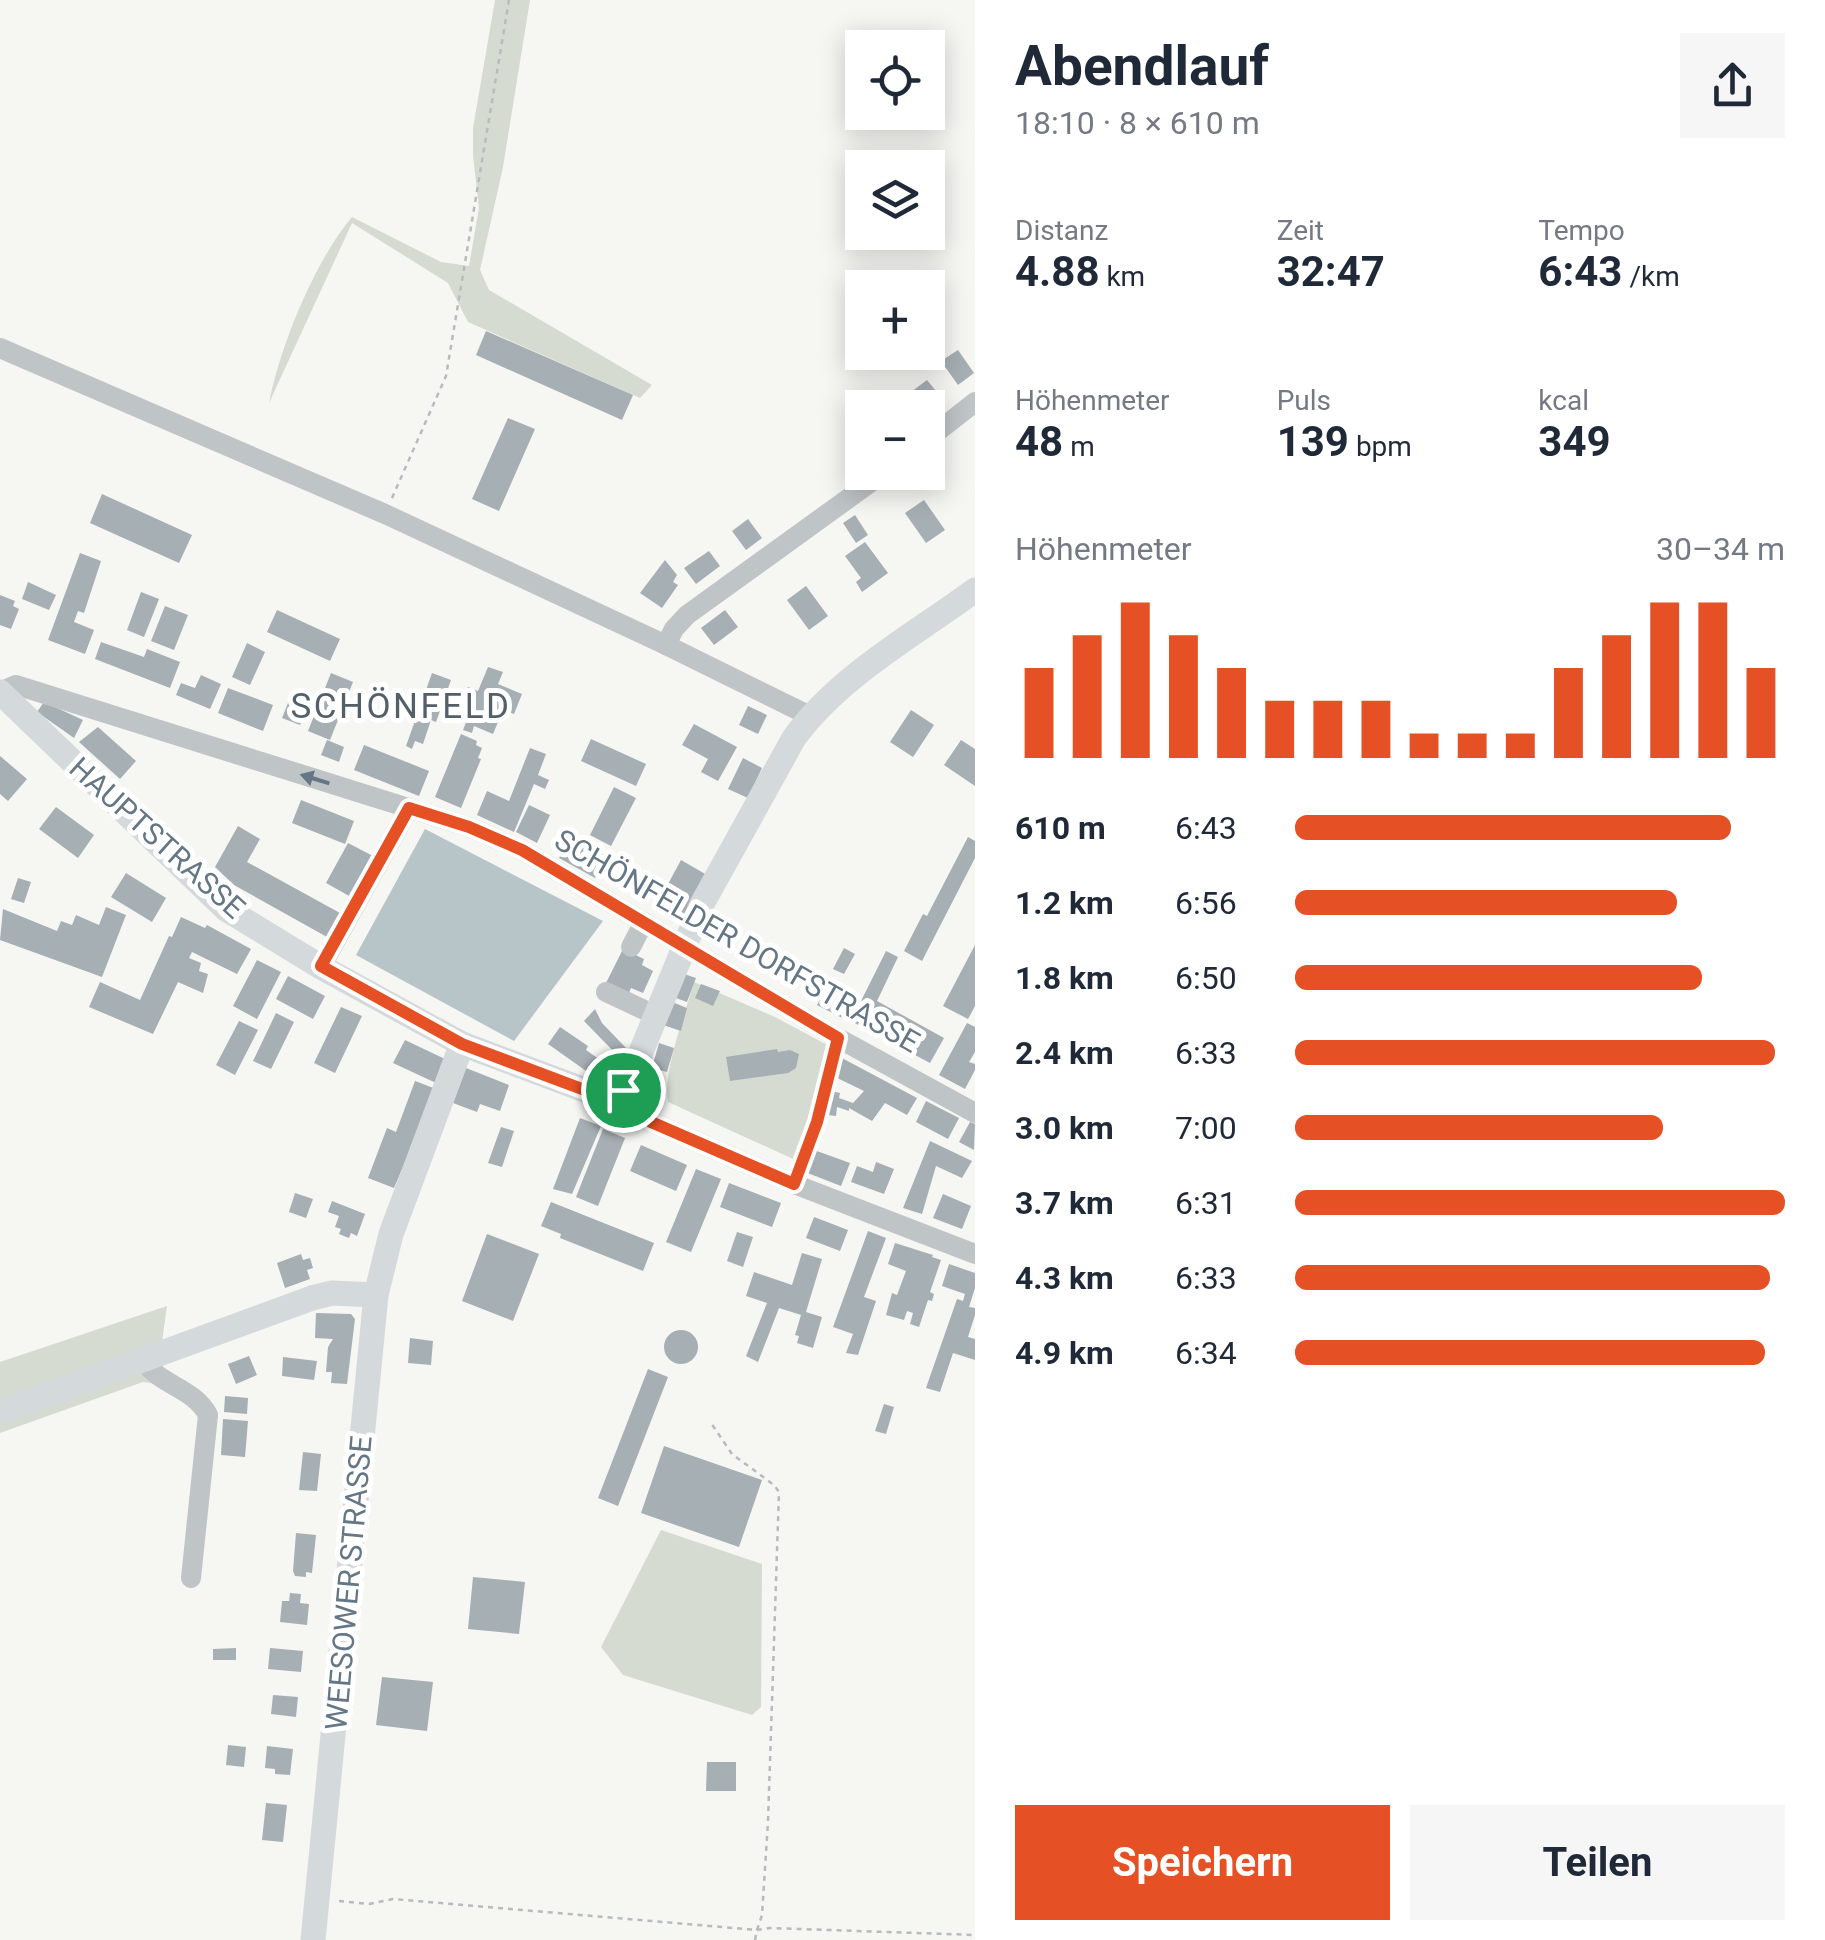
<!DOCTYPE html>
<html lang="de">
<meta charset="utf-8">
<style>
body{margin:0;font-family:Roboto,sans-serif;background:#f6f6f7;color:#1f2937;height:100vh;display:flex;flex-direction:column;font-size:38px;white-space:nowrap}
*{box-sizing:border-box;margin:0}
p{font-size:32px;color:#747a83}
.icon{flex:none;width:55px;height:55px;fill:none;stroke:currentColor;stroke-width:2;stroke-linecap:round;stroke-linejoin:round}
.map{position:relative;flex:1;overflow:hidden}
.side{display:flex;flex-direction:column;background:#fff;width:850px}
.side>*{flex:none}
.buttons{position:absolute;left:845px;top:30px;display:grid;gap:20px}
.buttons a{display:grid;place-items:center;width:100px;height:100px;border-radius:0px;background:#fff;box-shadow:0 5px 25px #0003;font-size:50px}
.pin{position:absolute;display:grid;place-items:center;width:85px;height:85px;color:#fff;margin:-42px;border:5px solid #fff;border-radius:50%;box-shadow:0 2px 10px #0007}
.round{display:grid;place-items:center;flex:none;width:105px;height:105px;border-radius:0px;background:#f6f6f7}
.summary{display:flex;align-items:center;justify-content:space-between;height:170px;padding:0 40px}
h1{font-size:55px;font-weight:700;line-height:75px}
.stats{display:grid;grid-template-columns:repeat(3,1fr);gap:15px;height:170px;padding:10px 40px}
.stats div{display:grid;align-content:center}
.stats b{font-size:42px;font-weight:700}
.stats small{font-size:28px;font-weight:400}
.stats p{font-size:28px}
.chart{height:280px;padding:20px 40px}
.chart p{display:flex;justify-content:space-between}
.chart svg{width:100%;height:180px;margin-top:10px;stroke:#e55024;stroke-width:6}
.action{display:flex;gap:20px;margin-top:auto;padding:20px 40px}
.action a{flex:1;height:115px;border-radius:0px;background:#e55024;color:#fff;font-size:40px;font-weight:700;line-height:115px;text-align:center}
.action a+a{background:#f6f6f7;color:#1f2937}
ul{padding:0 40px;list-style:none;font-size:32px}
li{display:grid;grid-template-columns:160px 120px 1fr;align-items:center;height:75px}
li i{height:25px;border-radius:12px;background:#e55024}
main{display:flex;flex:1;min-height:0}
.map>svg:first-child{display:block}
.green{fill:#d6dbd2}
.water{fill:#b7c4c8}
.building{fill:#a6afb4}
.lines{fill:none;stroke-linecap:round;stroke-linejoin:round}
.path{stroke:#b7bbbe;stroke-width:2.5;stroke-dasharray:5 5;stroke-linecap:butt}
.minor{stroke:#bfc4c7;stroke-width:20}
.major{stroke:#d4d9dc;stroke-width:25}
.oneway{fill:#657784}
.route-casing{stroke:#fff;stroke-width:20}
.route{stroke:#e55024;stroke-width:12}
.labels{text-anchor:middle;stroke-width:10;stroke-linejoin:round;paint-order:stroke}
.street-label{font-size:30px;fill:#657784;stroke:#fff}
.quarter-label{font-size:35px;letter-spacing:2.5px;fill:#536069;stroke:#fff}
</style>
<main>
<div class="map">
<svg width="975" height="1940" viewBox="0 0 975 1940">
<rect width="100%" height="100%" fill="#f6f6f3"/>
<g class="green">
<path d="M495,0h35l-27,167 -23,103 9,20 163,95 -12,13 -172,-76 -20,-39 -96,-60 -83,180c11,-56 45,-141 83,-186l89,45 28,4 10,-58 -6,-52v-28z"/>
<path d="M694,982l81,35 58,31 -17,72 -16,42 -132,-60c-6,-30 18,-90 26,-120z"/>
<path d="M167,1306l-11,78 -13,-2 -143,51v-71z"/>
<path d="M661,1530l101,34 -1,143 -9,8 -129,-40 -22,-28z"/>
</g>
<path class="water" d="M425,829l178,92 -89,120 -158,-86z"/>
<g class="building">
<path d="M486,331l147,64 -11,25 -146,-65z"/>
<path d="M958,350l16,23 -16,12 -17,-24z"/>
<path d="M927,380l13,16 -16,12h-8l-9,-13z"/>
<path d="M508,418l27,11 -36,82 -27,-12z"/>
<path d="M102,494l90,41 -13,28 -89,-40z"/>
<path d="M924,500l21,30 -19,13 -21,-30z"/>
<path d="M855,515l13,20 -12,8 -13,-20z"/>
<path d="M748,519l14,19 -16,12 -14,-19z"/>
<path d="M865,542l23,31 -26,19 -6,-10 5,-4 -16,-22z"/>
<path d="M709,551l11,15 -24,18 -12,-16z"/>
<path d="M80,553l21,8 -17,52 -6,-2 -4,11 20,8 -9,24 -37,-14z"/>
<path d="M665,560l12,15 -4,7 5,3 -16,23 -22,-15z"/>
<path d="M28,582l28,13 -7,15 -27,-11z"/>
<path d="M806,586l22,30 -19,14 -22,-30z"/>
<path d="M141,592l18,7 -15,38 -17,-7z"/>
<path d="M0,595l15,6 -2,5 6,3 -8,20 -11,-4z"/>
<path d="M165,606l23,9 -14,35 -23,-9z"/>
<path d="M277,610l63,29 -10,22 -63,-29z"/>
<path d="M725,610l13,17 -24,18 -13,-17z"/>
<path d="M101,642l43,15 3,-8 33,13 -10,26 -75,-29z"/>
<path d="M247,643l18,9 -15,33 -18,-8z"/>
<path d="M488,667l15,5 -5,12 24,10 -8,20 -11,-4 -10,24 -19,-8 -2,7 -9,-3 12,-31 -10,-4 3,-8 10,4z"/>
<path d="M331,673l22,9 -23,58 -22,-9z"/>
<path d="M432,673l19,7 -15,42 -5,-2 -8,24 -8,-3 -3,8 -6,-3z"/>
<path d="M201,675l20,9 -11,25 -34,-14 5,-12 14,5z"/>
<path d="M228,688l45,17 -10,26 -45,-18z"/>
<path d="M292,693l18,7 -10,25 -18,-7z"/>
<path d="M44,702l39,18 -9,18 -37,-26z"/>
<path d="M748,706l19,9 -9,19 -19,-9z"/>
<path d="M911,710l23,15 -21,32 -23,-15z"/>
<path d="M694,724l43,23 -19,34 -17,-9 7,-13 -26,-14z"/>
<path d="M98,727l38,34 -16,18 -41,-37z"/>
<path d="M461,734l16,7 -1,4 6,3 -4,10 3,1 -20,49 -26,-11z"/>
<path d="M591,739l55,25 -10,22 -55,-25z"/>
<path d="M327,740l17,7 -5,15 -18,-7z"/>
<path d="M961,740l14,9v37l-31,-21z"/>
<path d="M364,745l65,26 -10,25 -65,-26z"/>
<path d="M530,748l16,6 -8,21 11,5 -4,9 -11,-5 -20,48 -37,-17 10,-24 22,10z"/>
<path d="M0,756l27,23 -19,22 -8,-7z"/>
<path d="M743,758l19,10 -14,30 -20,-9z"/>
<path d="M614,787l22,11 -25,48 -21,-11z"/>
<path d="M301,800l53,21 -9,23 -53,-21z"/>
<path d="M529,805l21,10 -13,28 -21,-11z"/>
<path d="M56,807l38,28 -16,23 -39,-29z"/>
<path d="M238,826l22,13 -13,23 93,51 -13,24 -93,-52 -19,-18z"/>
<path d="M571,836l36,20 -12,22 -36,-20z"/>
<path d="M968,837l7,4v17l-53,103 -18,-10 19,-37 4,2z"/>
<path d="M348,843l25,13 -22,41 -25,-14z"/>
<path d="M681,860l26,15 -27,49 -26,-14z"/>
<path d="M126,873l40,25 -14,24 -41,-25z"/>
<path d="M18,878l13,4 -7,21 -13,-4z"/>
<path d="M106,907l20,8 -24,62 -102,-37 3,-31 54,22 4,-10 11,4 4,-10 23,10z"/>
<path d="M181,917l24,11 2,-3 44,24 -14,25 -45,-22 -3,6 12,5 -2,8 9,3 -5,19 -25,-11 -25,52 -64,-27 11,-25 40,18 29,-64 3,1z"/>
<path d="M975,945v61l-7,13 -25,-13z"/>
<path d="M844,948l11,6 -11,20 -11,-5z"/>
<path d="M623,949l21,10 -2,6 11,6 -10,22 -12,-5 -2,5 -23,-10z"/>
<path d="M886,951l12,6 -21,44 67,37 -14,25 -79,-42z"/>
<path d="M257,960l24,12 -24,47 -24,-13z"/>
<path d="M684,974l12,4 -9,24 -11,-4z"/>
<path d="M288,976l37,20 -12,23 -37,-20z"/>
<path d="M830,982l28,15 -12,23 -29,-15z"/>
<path d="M701,984l19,7 -7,15 -18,-8z"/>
<path d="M672,1002l15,6 -6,23 -18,-6z"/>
<path d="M341,1007l21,9 -27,57 -21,-10z"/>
<path d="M595,1009l7,14 24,25 -5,11 -37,-38z"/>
<path d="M276,1013l18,9 -23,47 -18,-8z"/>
<path d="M239,1021l19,9 -23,45 -19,-10z"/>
<path d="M967,1023l8,4v25l-6,10 6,2v6l-10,19 -26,-14z"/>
<path d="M560,1027l28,19 -2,4 30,21 -10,14 -58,-41z"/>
<path d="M405,1040l42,20 -11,23 -43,-20z"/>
<path d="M659,1043l15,5 -7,24 -15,-4z"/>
<path d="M777,1049l1,3 12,-2 9,4 -3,14 -8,5 -58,8 -4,-24z"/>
<path d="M840,1057l77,41 -10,17 -22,-12 -13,18 -23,-13v3l-12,-4 -1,9 -8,-1 1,-9 -5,-2 3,-14 13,3 -1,5 14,5 11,-12 -33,-16z"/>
<path d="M466,1068l43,17 -9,26 -20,-7 -3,8 -24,-9z"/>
<path d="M415,1081l21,8 -42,99 -26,-10 19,-50 9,4z"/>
<path d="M926,1101l33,17 -11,21 -32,-17z"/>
<path d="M580,1118l21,8 -29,68 -19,-5z"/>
<path d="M970,1122l5,2 -1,26 -15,-8z"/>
<path d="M501,1127l13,4 -12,36 -14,-4z"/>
<path d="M603,1129l22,9 -27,68 -22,-9z"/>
<path d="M930,1141l42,20 -10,17 -26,-12 -14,48 -19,-6z"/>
<path d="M641,1145l46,20 -11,26 -46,-20z"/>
<path d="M814,1150l36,13 -9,23 -36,-14z"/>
<path d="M876,1162l18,7 -10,25 -33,-12 6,-16 16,6z"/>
<path d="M696,1169l25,10 -30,73 -25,-10z"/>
<path d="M729,1183l52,20 -9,24 -52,-20z"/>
<path d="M295,1193l18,6 -7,19 -17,-6z"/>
<path d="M943,1194l28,12 -9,23 -29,-11z"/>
<path d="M332,1201l33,13 -8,22 -6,-3 -2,5 -10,-4 2,-5 -6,-2 4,-11 -11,-4z"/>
<path d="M551,1202l103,41 -11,28 -83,-33 1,-4 -20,-8z"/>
<path d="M814,1217l34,13 -8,21 -34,-13z"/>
<path d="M868,1231l18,7 -22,59 12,4 -18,54 -12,-2 7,-19 -20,-7z"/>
<path d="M737,1232l16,5 -10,30 -16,-6z"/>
<path d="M487,1234l52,20 -26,67 -51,-20z"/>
<path d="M895,1243l38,12 -1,2 9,3 -11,32 4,2 -2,7 -4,-1 -9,27 -9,-3 3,-11 -6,-2 -3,9 -18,-5 6,-22 5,2 9,-24 -18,-7z"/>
<path d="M802,1253l20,6 -16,53 16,5 -9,31 -16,-5 2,-7 -4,-1 6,-20 -22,-7 -21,54 -12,-6 21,-53 -21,-7 8,-24 38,13z"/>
<path d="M301,1254l2,6 7,-2 3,10 -6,2 3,9 -25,9 -8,-25z"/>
<path d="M949,1264l26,9v15l-6,19 6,1v7l-7,22 7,2v21l-22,-7 -13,39 -14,-4 31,-89 6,2 2,-7 -23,-8z"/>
<path d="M316,1313l35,1 4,5 -8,65 -16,-1 1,-11h-6l2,-25 5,-8 -18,-1z"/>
<circle cx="681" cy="1347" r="17"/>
<path d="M410,1338l23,3 -2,24 -23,-2z"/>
<path d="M249,1356l8,19 -21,9 -8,-20z"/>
<path d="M283,1357l34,4 -3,19 -32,-4z"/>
<path d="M648,1369l20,8 -50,129 -20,-8z"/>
<path d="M225,1396l23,2 -1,16 -23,-2z"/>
<path d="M884,1404l10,3 -8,27 -11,-3z"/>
<path d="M223,1419l25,2 -3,36 -24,-2z"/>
<path d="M664,1446l98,34 -23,67 -98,-34z"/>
<path d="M303,1452l18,2 -4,37 -18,-1z"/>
<path d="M296,1533l20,2 -4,38 -6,-1v5l-11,-1 -2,-5z"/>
<path d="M473,1577l52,5 -6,52 -51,-5z"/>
<path d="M290,1593l11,1 -1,9 9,1 -2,21 -27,-3 2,-21h7z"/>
<path d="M236,1648v12h-23v-11z"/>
<path d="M270,1648l33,3 -2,21 -33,-3z"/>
<path d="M382,1677l51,5 -6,49 -51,-6z"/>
<path d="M273,1695l25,2 -2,20 -25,-3z"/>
<path d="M228,1745l18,2 -2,20 -18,-2z"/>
<path d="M267,1746l26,3 -3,26 -15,-1v-5l-10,-1z"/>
<path d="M707,1762h29v29h-30z"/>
<path d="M266,1803l21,2 -4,37 -21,-2z"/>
</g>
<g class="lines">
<g class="path">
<path d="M392,498l54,-122 63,-376"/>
<path d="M802,1166l32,-112"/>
<path d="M339,1901l30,3 24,-5 364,31 5,-15 6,-93 11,-330 -5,-7 -42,-31 -21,-31"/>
<path d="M755,1940l2,-10 13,-2 205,7"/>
</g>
<g class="minor">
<path d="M0,348l385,166 281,131"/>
<path d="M928,439l47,-37"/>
<path d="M0,692l16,-7 453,142 53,23 316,188 137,75"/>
<path d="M810,716l-144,-71 8,-16 13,-14 198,-143"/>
<path d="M631,947l13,-25"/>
<path d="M321,967l88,-159"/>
<path d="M606,992l49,23"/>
<path d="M623,1090l28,32 143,62 181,70"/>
<path d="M143,1360c17,26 50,27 65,55l-17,163"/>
</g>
<g class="major">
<path d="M0,692l226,217 95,58 141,77 136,51c14,0 22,-1 31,-14l73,-177 92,-166c45,-62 120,-103 181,-148"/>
<path d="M0,1412l312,-114 20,-5 44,2"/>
<path d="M313,1940l63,-645 15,-61 71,-190"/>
</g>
</g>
<defs><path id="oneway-solid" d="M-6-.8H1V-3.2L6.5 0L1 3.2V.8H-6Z" transform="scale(2.5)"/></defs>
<use class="oneway" href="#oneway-solid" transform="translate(315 779) rotate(-163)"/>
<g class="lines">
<defs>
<path id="route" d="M409,808l60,19 53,23 316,188 -21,84 -23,62 -143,-62 -28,-32 -25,5 -136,-51 -141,-78z"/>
</defs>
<use href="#route" class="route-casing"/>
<use href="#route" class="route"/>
</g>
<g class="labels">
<g class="street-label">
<text transform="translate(157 838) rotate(42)" y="10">HAUPTSTRASSE</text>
<text transform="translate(737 941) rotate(30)" y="10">SCHÖNFELDER DORFSTRASSE</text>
<text transform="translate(349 1583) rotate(-85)" y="10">WEESOWER STRASSE</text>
</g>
<g class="quarter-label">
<text x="401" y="718">SCHÖNFELD</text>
</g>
</g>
</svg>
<div class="buttons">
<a><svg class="icon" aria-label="locate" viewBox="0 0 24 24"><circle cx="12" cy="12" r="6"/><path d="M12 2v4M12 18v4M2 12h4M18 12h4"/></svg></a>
<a><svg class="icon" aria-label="layers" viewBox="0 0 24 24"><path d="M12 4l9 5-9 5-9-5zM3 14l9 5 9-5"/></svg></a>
<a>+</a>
<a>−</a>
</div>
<div class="pin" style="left:623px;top:1090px;background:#1e9e55"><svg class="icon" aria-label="arrive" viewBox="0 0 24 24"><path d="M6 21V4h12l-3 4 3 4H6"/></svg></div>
</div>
<section class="side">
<div class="summary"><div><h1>Abendlauf</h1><p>18:10 · 8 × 610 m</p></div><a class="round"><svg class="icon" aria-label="share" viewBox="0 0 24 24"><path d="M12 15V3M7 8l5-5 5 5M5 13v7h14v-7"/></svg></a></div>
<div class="stats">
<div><p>Distanz</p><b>4.88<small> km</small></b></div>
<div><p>Zeit</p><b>32:47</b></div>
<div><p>Tempo</p><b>6:43<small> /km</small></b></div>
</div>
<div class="stats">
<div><p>Höhenmeter</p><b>48<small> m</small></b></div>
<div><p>Puls</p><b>139<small> bpm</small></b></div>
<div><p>kcal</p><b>349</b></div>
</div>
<div class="chart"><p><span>Höhenmeter</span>30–34 m</p>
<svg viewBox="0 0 160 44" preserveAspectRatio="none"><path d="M5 44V22M15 44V14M25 44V6M35 44V14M45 44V22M55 44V30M65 44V30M75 44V30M85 44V38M95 44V38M105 44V38M115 44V22M125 44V14M135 44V6M145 44V6M155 44V22"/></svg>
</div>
<ul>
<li><b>610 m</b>6:43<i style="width:89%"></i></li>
<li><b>1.2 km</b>6:56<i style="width:78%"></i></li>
<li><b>1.8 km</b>6:50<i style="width:83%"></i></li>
<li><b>2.4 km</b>6:33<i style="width:98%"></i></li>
<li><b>3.0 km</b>7:00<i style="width:75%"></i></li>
<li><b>3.7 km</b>6:31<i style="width:100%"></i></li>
<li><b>4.3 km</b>6:33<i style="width:97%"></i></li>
<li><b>4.9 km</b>6:34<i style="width:96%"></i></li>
</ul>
<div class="action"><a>Speichern</a><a>Teilen</a></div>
</section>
</main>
